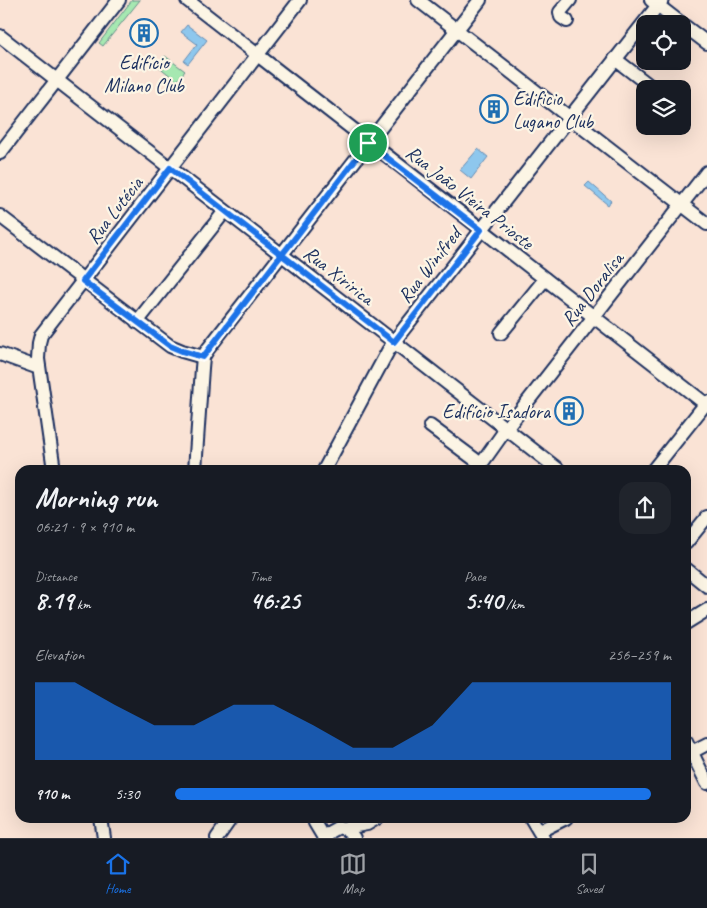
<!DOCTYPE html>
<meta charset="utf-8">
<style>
body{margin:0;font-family:Caveat,sans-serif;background:#20242c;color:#f1f3f6;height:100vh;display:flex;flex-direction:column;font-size:19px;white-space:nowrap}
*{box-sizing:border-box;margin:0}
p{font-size:16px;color:#9ea1a6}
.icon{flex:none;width:28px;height:28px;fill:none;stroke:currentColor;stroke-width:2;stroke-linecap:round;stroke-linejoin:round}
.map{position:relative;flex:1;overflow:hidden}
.panel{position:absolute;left:15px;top:465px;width:676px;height:358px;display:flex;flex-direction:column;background:#171b24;border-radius:15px;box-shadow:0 5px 20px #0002}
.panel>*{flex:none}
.tools{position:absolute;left:636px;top:15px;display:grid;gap:10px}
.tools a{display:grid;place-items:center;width:55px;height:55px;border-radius:10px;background:#171b24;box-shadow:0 5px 20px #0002;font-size:25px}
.pin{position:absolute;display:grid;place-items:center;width:42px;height:42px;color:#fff;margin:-21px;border:2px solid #fff;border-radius:50%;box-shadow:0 1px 5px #0007}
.round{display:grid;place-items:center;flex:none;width:52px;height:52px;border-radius:15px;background:#20242c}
.head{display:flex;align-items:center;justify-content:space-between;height:85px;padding:0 20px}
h1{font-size:28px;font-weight:800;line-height:38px}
.stats{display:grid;grid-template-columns:repeat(3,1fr);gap:8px;height:85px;padding:5px 20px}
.stats div{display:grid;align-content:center}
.stats b{font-size:25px;font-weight:800}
.stats small{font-size:14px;font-weight:400}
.stats p{font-size:14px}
.chart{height:140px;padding:10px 20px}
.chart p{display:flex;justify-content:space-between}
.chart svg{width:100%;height:90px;margin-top:5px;fill:#1a73e8;opacity:.7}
ul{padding:0 20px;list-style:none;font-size:16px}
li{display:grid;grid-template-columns:80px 60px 1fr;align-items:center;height:38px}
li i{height:12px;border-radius:6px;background:#1a73e8}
.menu{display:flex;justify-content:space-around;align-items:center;height:70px;border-top:1px solid #363941;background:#171b24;font-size:14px;color:#9ea1a6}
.menu a{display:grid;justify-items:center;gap:2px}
.menu .active{color:#1a73e8}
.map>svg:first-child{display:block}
.green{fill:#a6e8b1;stroke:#608c88}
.water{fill:#8ec7ed;stroke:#608ab4}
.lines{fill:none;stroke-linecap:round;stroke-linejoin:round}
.minor-casing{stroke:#1b2f5e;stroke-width:16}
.minor{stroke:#fcf5e5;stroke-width:12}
.route-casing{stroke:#fff;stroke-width:10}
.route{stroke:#1a73e8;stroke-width:6}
.labels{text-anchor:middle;stroke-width:4.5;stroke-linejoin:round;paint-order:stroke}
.poi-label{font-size:20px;fill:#1b2f5e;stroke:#fcf5e5}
.street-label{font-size:20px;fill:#1b2f5e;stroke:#fcf5e5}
</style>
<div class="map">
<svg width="707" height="838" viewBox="0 0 707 838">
<rect width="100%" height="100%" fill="#fae3d5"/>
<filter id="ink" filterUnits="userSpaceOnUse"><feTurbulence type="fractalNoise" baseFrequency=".02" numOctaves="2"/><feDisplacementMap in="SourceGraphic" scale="10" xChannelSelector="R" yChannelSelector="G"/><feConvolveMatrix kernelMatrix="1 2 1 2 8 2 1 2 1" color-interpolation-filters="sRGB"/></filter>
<g filter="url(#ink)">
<g class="green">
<path d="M132,0h8l-37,46 -4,-3z"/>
<path d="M165,56l20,15 -8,10 -19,-15z"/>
</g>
<g class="water">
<path d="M187,25l20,15 -19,24 -4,-3 13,-17 -16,-12z"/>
<path d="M478,149l10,8 -17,22 -11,-9z"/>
<path d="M589,182l22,19 -3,4 -23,-19z"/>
</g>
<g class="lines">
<defs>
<g id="minor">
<path d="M187,0l520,405"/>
<path d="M418,0l289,224"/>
<path d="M651,0l31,24"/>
<path d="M567,21l-6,-4 -1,-5 10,-12"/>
<path d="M682,24l25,19"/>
<path d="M0,36l559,434"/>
<path d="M615,59l39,30"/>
<path d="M0,153l119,-153"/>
<path d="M0,216l170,130 12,5 21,6"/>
<path d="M137,322l88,-111"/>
<path d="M501,333l44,-54"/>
<path d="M0,354l39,14"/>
<path d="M430,426l51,38"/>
<path d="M54,470l-16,-111 1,-16 2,-8 259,-335"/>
<path d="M195,470l7,-102 1,-11 5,-8 272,-349"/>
<path d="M324,470l64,-119 11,-16 263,-335"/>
<path d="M477,470l29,-41 201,-257"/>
<path d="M653,470l54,-68"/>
<path d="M686,543l21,-26"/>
<path d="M686,569l21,17"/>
<path d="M686,623l21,-13"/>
<path d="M686,741l21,42"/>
<path d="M686,755l21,-11"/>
<path d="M101,818l3,20"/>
<path d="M314,818l1,5 9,15"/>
<path d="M531,818l12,20"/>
<path d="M345,828l22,-4 10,-6"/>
<path d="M540,831l26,-13"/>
<path d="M217,838l14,-20"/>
<path d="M326,838l4,-6 9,-5 9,3 6,8"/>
</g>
</defs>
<use href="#minor" class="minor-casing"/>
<use href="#minor" class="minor"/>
</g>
</g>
<g class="lines" filter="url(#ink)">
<defs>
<path id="route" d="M368,143l-80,104 -12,15 -73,95 -21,-6 -12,-5 -87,-65 87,-113 224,174 87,-112 -113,-87"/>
</defs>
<use href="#route" class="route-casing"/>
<use href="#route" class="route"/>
</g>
<defs>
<symbol id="building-ring" viewBox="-11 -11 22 22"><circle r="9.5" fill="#fcf5e5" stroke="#1f6fb2" stroke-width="1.5"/><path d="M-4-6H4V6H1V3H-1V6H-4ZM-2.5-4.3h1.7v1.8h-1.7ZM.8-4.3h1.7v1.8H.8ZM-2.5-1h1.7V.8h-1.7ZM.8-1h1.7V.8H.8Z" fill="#1f6fb2"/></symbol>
</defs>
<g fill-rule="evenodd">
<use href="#building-ring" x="128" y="17" width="32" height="32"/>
<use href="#building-ring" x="478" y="93" width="32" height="32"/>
<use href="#building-ring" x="553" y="395" width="32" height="32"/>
</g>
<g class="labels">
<g class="poi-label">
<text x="144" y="69">Edifício<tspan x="144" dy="23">Milano Club</tspan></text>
<text x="513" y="105" text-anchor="start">Edificio<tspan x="513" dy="23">Lugano Club</tspan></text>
<text x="550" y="418" text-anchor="end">Edifício Isadora</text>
</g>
<g class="street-label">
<text transform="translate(470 197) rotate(38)" y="7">Rua João Vieira Prioste</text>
<text transform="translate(114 210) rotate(-52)" y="7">Rua Lutécia</text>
<text transform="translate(429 265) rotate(-52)" y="7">Rua Winifred</text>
<text transform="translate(339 275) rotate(38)" y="7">Rua Xiririca</text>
<text transform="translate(592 289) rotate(-52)" y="7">Rua Doralisa</text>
</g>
</g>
</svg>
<div class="tools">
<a><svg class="icon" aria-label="locate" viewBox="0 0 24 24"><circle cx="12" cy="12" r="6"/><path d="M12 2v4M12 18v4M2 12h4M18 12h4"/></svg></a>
<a><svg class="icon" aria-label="layers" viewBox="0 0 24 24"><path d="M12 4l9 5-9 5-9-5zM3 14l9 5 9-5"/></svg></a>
</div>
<div class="pin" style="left:368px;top:143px;background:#1e9e55"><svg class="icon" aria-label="arrive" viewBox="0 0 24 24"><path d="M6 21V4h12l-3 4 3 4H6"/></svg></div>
<section class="panel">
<div class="head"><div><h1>Morning run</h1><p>06:21 · 9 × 910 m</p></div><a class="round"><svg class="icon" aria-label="share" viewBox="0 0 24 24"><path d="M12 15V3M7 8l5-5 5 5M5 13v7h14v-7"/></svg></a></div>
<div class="stats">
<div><p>Distance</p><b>8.19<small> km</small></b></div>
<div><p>Time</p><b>46:25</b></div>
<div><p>Pace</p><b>5:40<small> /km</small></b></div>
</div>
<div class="chart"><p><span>Elevation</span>256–259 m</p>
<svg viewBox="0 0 160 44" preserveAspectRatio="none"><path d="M0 44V6L10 6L20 17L30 27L40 27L50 17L60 17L70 27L80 38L90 38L100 27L110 6L120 6L130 6L140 6L150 6L160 6V44z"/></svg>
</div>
<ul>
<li><b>910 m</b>5:30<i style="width:96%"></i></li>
</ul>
</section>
</div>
<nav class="menu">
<a class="active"><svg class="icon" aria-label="home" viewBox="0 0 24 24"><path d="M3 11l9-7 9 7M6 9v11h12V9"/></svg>Home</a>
<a><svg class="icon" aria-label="map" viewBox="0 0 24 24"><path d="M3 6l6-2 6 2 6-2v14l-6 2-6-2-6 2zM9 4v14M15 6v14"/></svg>Map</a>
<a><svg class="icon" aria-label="saved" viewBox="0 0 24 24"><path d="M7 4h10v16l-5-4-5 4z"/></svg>Saved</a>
</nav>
